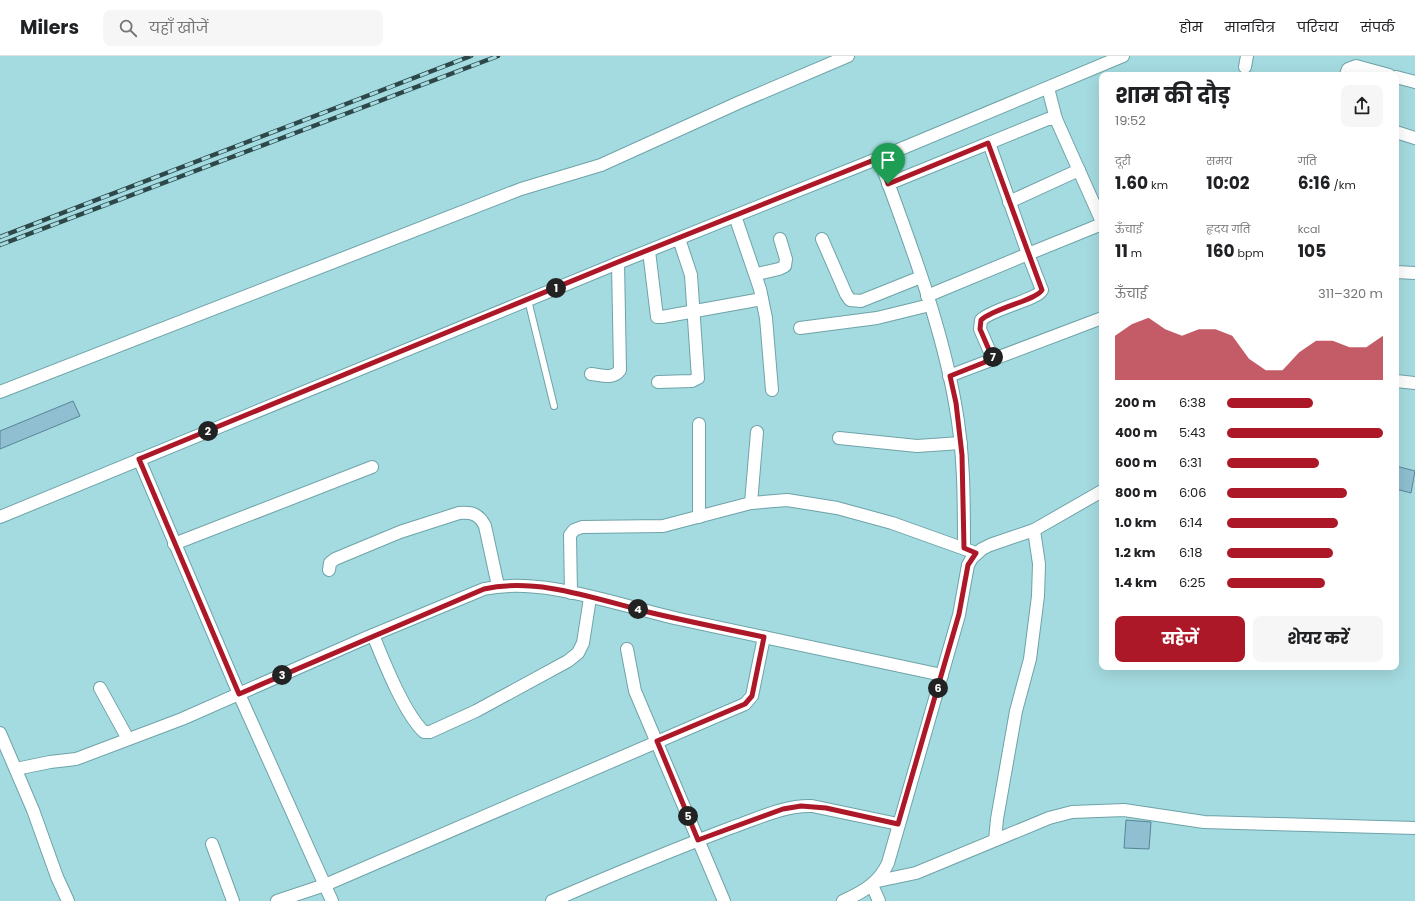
<!DOCTYPE html>
<html lang="hi">
<meta charset="utf-8">
<style>
body{margin:0;font-family:Poppins,"Noto Sans Devanagari",sans-serif;background:#f6f6f6;color:#202124;height:100vh;display:flex;flex-direction:column;font-size:15px;white-space:nowrap}
*{box-sizing:border-box;margin:0}
p{font-size:13px;color:#757577}
.icon{flex:none;width:22px;height:22px;fill:none;stroke:currentColor;stroke-width:2;stroke-linecap:round;stroke-linejoin:round}
.map{position:relative;flex:1;overflow:hidden}
.side{position:absolute;left:1099px;top:16px;width:300px;height:598px;display:flex;flex-direction:column;background:#fff;border-radius:8px;box-shadow:0 4px 16px #0002}
.side>*{flex:none}
.pin{position:absolute;display:grid;place-items:center;width:34px;height:34px;color:#fff;margin:-41px -17px;border-radius:50% 50% 50% 0;rotate:-45deg;box-shadow:0 0 4px #0007}
.pin .icon{rotate:45deg}
.km{position:absolute;width:20px;height:20px;margin:-10px;border-radius:50%;background:#222;color:#fff;font-size:11px;line-height:20px;text-align:center}
.round{display:grid;place-items:center;flex:none;width:42px;height:42px;border-radius:8px;background:#f6f6f6}
.overview{display:flex;align-items:center;justify-content:space-between;height:68px;padding:0 16px}
h1{font-size:22px;font-weight:700;line-height:30px}
.figures{display:grid;grid-template-columns:repeat(3,1fr);gap:6px;height:68px;padding:4px 16px}
.figures div{display:grid;align-content:center}
.figures b{font-size:17px;font-weight:700}
.figures small{font-size:11px;font-weight:400}
.figures p{font-size:11px}
.chart{height:112px;padding:8px 16px}
.chart p{display:flex;justify-content:space-between}
.chart svg{width:100%;height:72px;margin-top:4px;fill:#ac1828;opacity:.7}
.button{display:flex;gap:8px;margin-top:auto;padding:8px 16px}
.button a{flex:1;height:46px;border-radius:8px;background:#ac1828;color:#fff;font-size:16px;font-weight:700;line-height:46px;text-align:center}
.button a+a{background:#f6f6f6;color:#202124}
ul{padding:0 16px;list-style:none;font-size:13px}
li{display:grid;grid-template-columns:64px 48px 1fr;align-items:center;height:30px}
li i{height:10px;border-radius:5px;background:#ac1828}
header{display:flex;align-items:center;gap:24px;box-sizing:border-box;height:56px;padding:0 20px;background:#fff;border-bottom:1px solid #e0e0e0}
header strong{font-size:19px}
nav{display:flex;gap:22px;margin-inline-start:auto;font-size:14px}
.search{width:280px;height:36px;background:#f6f6f6;display:flex;align-items:center;gap:10px;box-sizing:border-box;padding:0 14px;border-radius:8px;color:#757577;font-size:15px}
.map>svg:first-child{display:block}
.building{fill:#8fbfd1;stroke:#578596}
.lines{fill:none;stroke-linecap:round;stroke-linejoin:round}
.lane-casing{stroke:#6ea3a8;stroke-width:8}
.street-casing{stroke:#6ea3a8;stroke-width:14}
.lane{stroke:#fff;stroke-width:6}
.street{stroke:#fff;stroke-width:12}
.rail-casing{stroke:#2e484a;stroke-width:4.5}
.rail{stroke:#a4dbe0;stroke-width:3;stroke-dasharray:9;stroke-linecap:butt}
.route-casing{stroke:#fff;stroke-width:8}
.route{stroke:#ac1828;stroke-width:5}
</style>
<header>
<strong>Milers</strong>
<div class="search"><svg class="icon" aria-label="search" viewBox="0 0 24 24"><circle cx="10" cy="10" r="6"/><path d="M15 15l6 6"/></svg>यहाँ खोजें</div>
<nav><a>होम</a><a>मानचित्र</a><a>परिचय</a><a>संपर्क</a></nav>
</header>
<div class="map">
<svg width="1415" height="845" viewBox="0 0 1415 845">
<rect width="100%" height="100%" fill="#a4dbe0"/>
<g class="building">
<path d="M73,345l7,15 -80,33v-18z"/>
<path d="M1396,410l19,5 -4,22 -15,-4z"/>
<path d="M1126,764l25,2 -2,27 -25,-1z"/>
</g>
<g class="lines">
<defs>
<path id="lane" d="M528,244l26,106"/>
<g id="street">
<path d="M1245,11l2,-11"/>
<path d="M1346,19l2,-6 8,-3 33,9"/>
<path d="M1396,21l19,5"/>
<path d="M1048,32l8,31"/>
<path d="M1396,76l19,6"/>
<path d="M879,102c29,80 61,161 76,245 9,48 9,96 9,145"/>
<path d="M888,128l160,-65h8l46,103"/>
<path d="M1009,146l70,-32"/>
<path d="M735,160l25,73 6,29 6,72"/>
<path d="M822,183l24,55 4,6 11,1 60,-24"/>
<path d="M649,195l8,66h5l100,-18"/>
<path d="M1396,216l19,1"/>
<path d="M757,218l22,-5 6,-3 1,-7 -6,-20"/>
<path d="M927,240l101,-42 -39,-111"/>
<path d="M800,272l77,-10 53,-13"/>
<path d="M993,303l-13,-30 1,-9c13,-12 56,-20 61,-30l-14,-36 74,-30"/>
<path d="M591,318c10,1 22,6 29,-4l-2,-107"/>
<path d="M949,320l153,-58"/>
<path d="M1396,325l19,2"/>
<path d="M658,326l34,-1 6,-3 -7,-103 -12,-36"/>
<path d="M0,336l521,-203 80,-24 139,-63 108,-46"/>
<path d="M699,368v93"/>
<path d="M839,382l78,8 44,-3"/>
<path d="M139,403l100,235 93,207"/>
<path d="M751,447l6,-71"/>
<path d="M0,461l618,-254 261,-105 244,-102"/>
<path d="M174,488l198,-77"/>
<path d="M329,514l1,-7 5,-4 65,-27 59,-19c13,-1 20,1 26,13l13,60"/>
<path d="M571,537l-1,-58 4,-5 8,-3 81,-1 88,-23 36,-3 50,8 55,15 84,30"/>
<path d="M373,579c11,27 31,78 51,97h6l46,-21 92,-50 10,-8 5,-10 7,-45"/>
<path d="M627,593l8,42 89,210"/>
<path d="M100,632l28,51"/>
<path d="M0,677l33,77 24,67 11,24"/>
<path d="M16,713l34,-7 26,-3 106,-40 186,-82 116,-48c58,-13 136,17 195,30 87,19 175,37 263,56"/>
<path d="M995,784l2,-21 19,-108 14,-52 8,-63 1,-32 -5,-34"/>
<path d="M212,788l21,57"/>
<path d="M878,825l38,-8 133,-55 23,-6 52,-2 80,12 211,6"/>
<path d="M872,829l7,16"/>
<path d="M277,845l48,-16 420,-181 7,-8 12,-59"/>
<path d="M552,845c60,-26 120,-51 181,-74 26,-9 52,-22 79,-21l86,18"/>
<path d="M843,845c20,-9 36,-18 45,-38l71,-248 9,-50 4,-7 10,-9 8,-4 44,-15 68,-39"/>
</g>
</defs>
<use href="#lane" class="lane-casing"/>
<use href="#street" class="street-casing"/>
<use href="#lane" class="lane"/>
<use href="#street" class="street"/>
<defs>
<g id="rail">
<path d="M0,181l471,-181"/>
<path d="M0,189l498,-189"/>
</g>
</defs>
<use href="#rail" class="rail-casing"/>
<use href="#rail" class="rail"/>
</g>
<g class="lines">
<defs>
<path id="route" d="M988,87l54,147c-5,10 -48,18 -61,30l-1,9 13,30 -43,17 6,27 6,52 2,93 12,5 -8,12 -9,49 -61,210 -72,-16 -25,-2 -18,3 -85,31 -41,-99 88,-37 7,-8 12,-59c-39,-8 -78,-16 -116,-25 -52,-13 -111,-35 -164,-23l-245,105 -100,-235 479,-197 261,-104 9,26z"/>
</defs>
<use href="#route" class="route-casing"/>
<use href="#route" class="route"/>
</g>
</svg>
<div class="pin" style="left:888px;top:128px;background:#1e9e55"><svg class="icon" aria-label="arrive" viewBox="0 0 24 24"><path d="M6 21V4h12l-3 4 3 4H6"/></svg></div>
<b class="km" style="left:556px;top:232px">1</b>
<b class="km" style="left:208px;top:375px">2</b>
<b class="km" style="left:282px;top:619px">3</b>
<b class="km" style="left:638px;top:553px">4</b>
<b class="km" style="left:688px;top:760px">5</b>
<b class="km" style="left:938px;top:632px">6</b>
<b class="km" style="left:993px;top:301px">7</b>
<section class="side">
<div class="overview"><div><h1>शाम की दौड़</h1><p>19:52</p></div><a class="round"><svg class="icon" aria-label="share" viewBox="0 0 24 24"><path d="M12 15V3M7 8l5-5 5 5M5 13v7h14v-7"/></svg></a></div>
<div class="figures">
<div><p>दूरी</p><b>1.60<small> km</small></b></div>
<div><p>समय</p><b>10:02</b></div>
<div><p>गति</p><b>6:16<small> /km</small></b></div>
</div>
<div class="figures">
<div><p>ऊँचाई</p><b>11<small> m</small></b></div>
<div><p>हृदय गति</p><b>160<small> bpm</small></b></div>
<div><p>kcal</p><b>105</b></div>
</div>
<div class="chart"><p><span>ऊँचाई</span>311–320 m</p>
<svg viewBox="0 0 160 44" preserveAspectRatio="none"><path d="M0 44V17L10 10L20 6L30 13L40 17L50 13L60 13L70 17L80 31L90 38L100 38L110 27L120 20L130 20L140 24L150 24L160 17V44z"/></svg>
</div>
<ul>
<li><b>200 m</b>6:38<i style="width:55%"></i></li>
<li><b>400 m</b>5:43<i style="width:100%"></i></li>
<li><b>600 m</b>6:31<i style="width:59%"></i></li>
<li><b>800 m</b>6:06<i style="width:77%"></i></li>
<li><b>1.0 km</b>6:14<i style="width:71%"></i></li>
<li><b>1.2 km</b>6:18<i style="width:68%"></i></li>
<li><b>1.4 km</b>6:25<i style="width:63%"></i></li>
</ul>
<div class="button"><a>सहेजें</a><a>शेयर करें</a></div>
</section>
</div>
